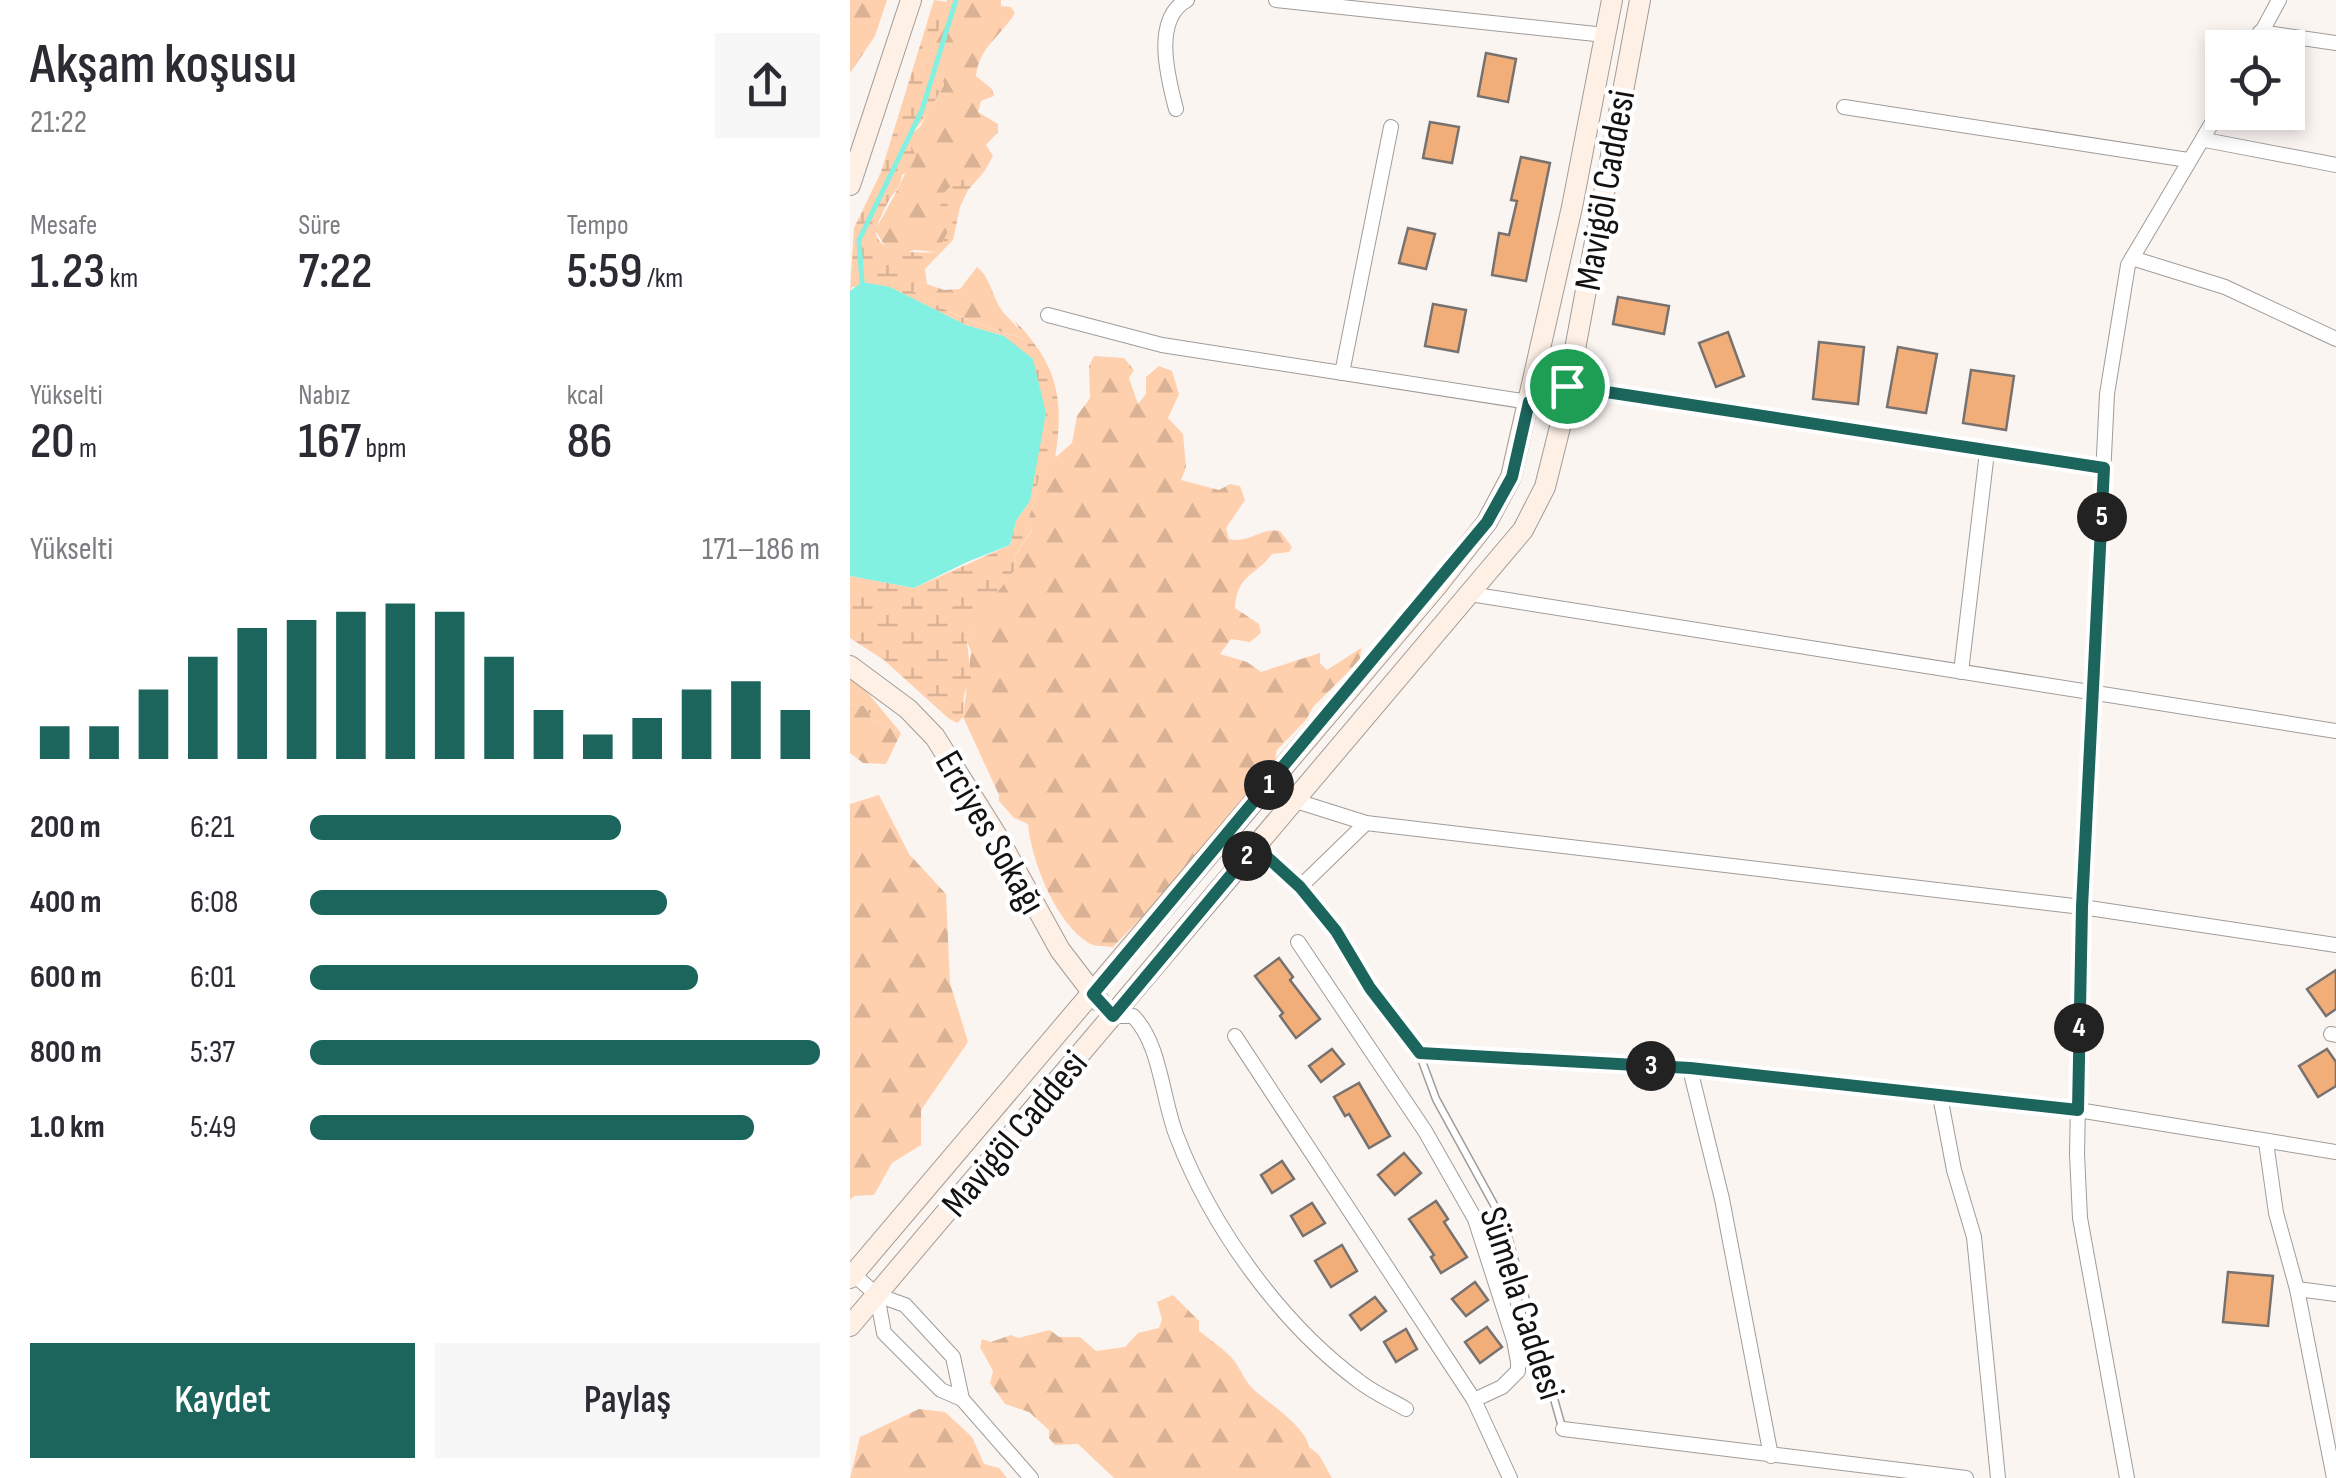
<!DOCTYPE html>
<html lang="tr">
<meta charset="utf-8">
<style>
body{margin:0;font-family:"Sofia Sans Condensed",sans-serif;background:#f7f7f7;color:#2b2b33;height:100vh;display:flex;flex-direction:column;font-size:38px;white-space:nowrap}
*{box-sizing:border-box;margin:0}
p{font-size:32px;color:#7c7c81}
.icon{flex:none;width:55px;height:55px;fill:none;stroke:currentColor;stroke-width:2;stroke-linecap:round;stroke-linejoin:round}
.map{position:relative;flex:1;overflow:hidden}
.details{display:flex;flex-direction:column;background:#fff;width:850px}
.details>*{flex:none}
.tools{position:absolute;left:1355px;top:30px;display:grid;gap:20px}
.tools a{display:grid;place-items:center;width:100px;height:100px;border-radius:0px;background:#fff;box-shadow:0 5px 15px #0003;font-size:50px}
.pin{position:absolute;display:grid;place-items:center;width:85px;height:85px;color:#fff;margin:-42px;border:5px solid #fff;border-radius:50%;box-shadow:0 2px 10px #0007}
.km{position:absolute;width:50px;height:50px;margin:-25px;border-radius:50%;background:#222;color:#fff;font-size:28px;line-height:50px;text-align:center}
.round{display:grid;place-items:center;flex:none;width:105px;height:105px;border-radius:0px;background:#f7f7f7}
.overview{display:flex;align-items:center;justify-content:space-between;height:170px;padding:0 30px}
h1{font-size:55px;font-weight:600;line-height:75px}
.figures{display:grid;grid-template-columns:repeat(3,1fr);gap:15px;height:170px;padding:10px 30px}
.figures div{display:grid;align-content:center}
.figures b{font-size:50px;font-weight:600}
.figures small{font-size:28px;font-weight:400}
.figures p{font-size:28px}
.chart{height:280px;padding:20px 30px}
.chart p{display:flex;justify-content:space-between}
.chart svg{width:100%;height:180px;margin-top:10px;stroke:#1b655c;stroke-width:6}
.action{display:flex;gap:20px;margin-top:auto;padding:20px 30px}
.action a{flex:1;height:115px;border-radius:0px;background:#1b655c;color:#fff;font-size:40px;font-weight:600;line-height:115px;text-align:center}
.action a+a{background:#f7f7f7;color:#2b2b33}
ul{padding:0 30px;list-style:none;font-size:32px}
li{display:grid;grid-template-columns:160px 120px 1fr;align-items:center;height:75px}
li i{height:25px;border-radius:12px;background:#1b655c}
main{display:flex;flex:1;min-height:0}
.map>svg:first-child{display:block}
.grass{fill:url(#grass-tufts)}
.forest{fill:url(#forest-firs)}
.wetland{fill:url(#wetland-marsh)}
.water{fill:#82f1e1}
.lines{fill:none;stroke-linecap:round;stroke-linejoin:round}
.stream{stroke:#82f1e1;stroke-width:5}
.building{fill:#f2ae79;stroke:#77726f;stroke-width:2.5}
.lane-casing{stroke:#a19c99;stroke-width:9}
.street-casing{stroke:#a19c99;stroke-width:16}
.secondary-casing{stroke:#a19c99;stroke-width:22}
.lane{stroke:#fff;stroke-width:6}
.street{stroke:#fff;stroke-width:14}
.secondary{stroke:#fef0e5;stroke-width:20}
.route-casing{stroke:#fff;stroke-width:20}
.route{stroke:#1b655c;stroke-width:12}
.labels{text-anchor:middle;stroke-width:9;stroke-linejoin:round;paint-order:stroke}
.street-label{font-size:38px;fill:#141211;stroke:#fff}
</style>
<main>
<section class="details">
<div class="overview"><div><h1>Akşam koşusu</h1><p>21:22</p></div><a class="round"><svg class="icon" aria-label="share" viewBox="0 0 24 24"><path d="M12 15V3M7 8l5-5 5 5M5 13v7h14v-7"/></svg></a></div>
<div class="figures">
<div><p>Mesafe</p><b>1.23<small> km</small></b></div>
<div><p>Süre</p><b>7:22</b></div>
<div><p>Tempo</p><b>5:59<small> /km</small></b></div>
</div>
<div class="figures">
<div><p>Yükselti</p><b>20<small> m</small></b></div>
<div><p>Nabız</p><b>167<small> bpm</small></b></div>
<div><p>kcal</p><b>86</b></div>
</div>
<div class="chart"><p><span>Yükselti</span>171–186 m</p>
<svg viewBox="0 0 160 44" preserveAspectRatio="none"><path d="M5 44V36M15 44V36M25 44V27M35 44V19M45 44V12M55 44V10M65 44V8M75 44V6M85 44V8M95 44V19M105 44V32M115 44V38M125 44V34M135 44V27M145 44V25M155 44V32"/></svg>
</div>
<ul>
<li><b>200 m</b>6:21<i style="width:61%"></i></li>
<li><b>400 m</b>6:08<i style="width:70%"></i></li>
<li><b>600 m</b>6:01<i style="width:76%"></i></li>
<li><b>800 m</b>5:37<i style="width:100%"></i></li>
<li><b>1.0 km</b>5:49<i style="width:87%"></i></li>
</ul>
<div class="action"><a>Kaydet</a><a>Paylaş</a></div>
</section>
<div class="map">
<svg width="1486" height="1478" viewBox="0 0 1486 1478">
<defs>
<pattern id="grass-tufts" width="24" height="20" patternUnits="userSpaceOnUse" patternTransform="scale(2.5)"><rect width="24" height="20" fill="#fed0ae"/><path d="M3 7l-1-3M5 7V3M7 7l1-3M15 17l-1-3M17 17v-4M19 17l1-3" fill="none" stroke="#d9b295"/></pattern>
<pattern id="forest-firs" width="22" height="20" patternUnits="userSpaceOnUse" patternTransform="scale(2.5)"><rect width="22" height="20" fill="#fed0ae"/><path d="M5 1l3.5 6h-7zM16 11l3.5 6h-7z" fill="#d9b295"/></pattern>
<pattern id="wetland-marsh" width="20" height="14" patternUnits="userSpaceOnUse" patternTransform="scale(2.5)"><rect width="20" height="14" fill="#fed0ae"/><path d="M1 5h8M5 5V1M11 12h8M15 12V8" fill="none" stroke="#d9b295"/></pattern>
</defs>
<rect width="100%" height="100%" fill="#fbf5f2"/>
<path class="grass" d="M0,679l12,7 39,47 -28,-13 -9,-14 -14,-2z"/>
<g class="forest">
<path d="M0,0h37l-12,36 -25,37z"/>
<path d="M97,0h54v6l10,1 4,6c-13,22 -36,34 -39,63l16,13 2,7 -13,5 -3,11 20,12v8l-12,13 7,11 -9,16 -25,11 -12,51 -10,18 -23,-2 -12,4 -17,-8 -10,-16c8,-13 37,-65 37,-77 0,-6 -4,-11 -5,-16l13,-10 24,-42 -2,-7 -16,-15 5,-7z"/>
<path d="M127,267c15,12 15,32 27,46 8,9 16,16 22,26 -39,-10 -80,-26 -113,-48l8,-9 23,8 16,-1z"/>
<path d="M244,356l30,2 10,12 -5,8 9,26 8,-10v-17l13,-11 13,5 7,23 -11,24 15,16 3,33 -5,13 38,10 11,-6 10,2 5,14 -19,28 3,11c20,5 32,-12 51,-8l12,16 -3,5 -17,2c-16,22 -35,20 -37,54l24,16 2,9 -11,9 -19,-3 -11,15 27,8 14,10 59,-19v10l7,7 34,-22 -1,12 -47,47 -7,13 -29,30 -2,10 -67,88 -45,44 -7,17 -15,9 -28,29c-7,-1 -18,0 -24,-4 -33,-19 -58,-83 -61,-119l-14,-6 -15,-17v-6l-36,-78 8,-65 -4,-11 21,-38 26,-32 2,-17 16,-24 -5,-9c11,-22 8,-53 26,-68l3,4 16,-14 5,-27 13,-18 -1,-32z"/>
<path d="M0,704l14,2 9,14 28,13 -15,31 -23,-1 -13,-10z"/>
<path d="M29,795l30,59 37,40 4,89 18,59 -47,68v35l-29,18 -18,32 -20,1 -4,4v-396z"/>
<path d="M323,1295l26,26v10c10,8 22,16 32,26 9,9 13,24 23,33 15,13 52,37 55,57l10,8 13,23h-218l-36,-34 -23,1 -6,-7v-8l-20,-18 -24,-8 -15,-21 3,-12 -13,-24 2,-8 9,3 20,-7 7,3 32,-8 9,7h21l16,14 29,-4 13,-14 21,-5 3,-9 -5,-17z"/>
<path d="M69,1409l26,3 27,25 12,27 15,4 8,10h-157l10,-41z"/>
</g>
<path class="wetland" d="M84,0l13,2 -16,54 -5,7 16,15 2,7c-15,25 -15,32 -37,52l9,19 -7,14 -7,5c-2,14 -8,16 -14,27 -3,6 -12,24 -12,29 0,24 46,22 61,21l10,-18 1,-9 -7,-4 -3,-10c3,-5 4,-11 6,-17 6,-12 29,-18 40,-22l-16,18 -8,17 -7,33 -28,29 2,15 -6,-2 -8,9c33,22 74,38 112,48l-11,-19c43,44 51,78 41,138l-2,-5c-18,15 -15,46 -26,68l5,8 -16,25 -2,17 -25,32 -22,38 4,37 -7,16 -1,23 -6,6 -9,-5 -64,-58 -34,-22v-62l64,12 96,-43 6,-24 14,-20 -26,-165 -38,-11 -76,-38h-38l-2,4 4,-63 27,-56z"/>
<path class="water" d="M12,282l28,5 76,38 38,11 29,23 13,54 -16,88 -14,20 -6,24 -43,17 -53,26 -64,-12v-285z"/>
<g class="lines">
<path class="stream" d="M12,282l-3,-42 63,-130 34,-110"/>
</g>
<g class="building">
<path d="M636,53l30,6 -8,43 -30,-6z"/>
<path d="M580,122l29,5 -7,36 -29,-5z"/>
<path d="M671,157l29,6 -24,118 -34,-6 7,-42 10,2 8,-34 -6,-1z"/>
<path d="M558,228l27,6 -9,35 -27,-6z"/>
<path d="M768,297l51,9 -5,28 -51,-10z"/>
<path d="M583,304l33,6 -8,42 -33,-6z"/>
<path d="M878,332l16,44 -28,11 -17,-44z"/>
<path d="M969,342l45,5 -6,57 -45,-5z"/>
<path d="M1048,347l39,7 -11,59 -39,-6z"/>
<path d="M1121,370l43,6 -8,54 -43,-7z"/>
<path d="M429,958l14,19 -3,3 30,39 -24,19 -16,-22 3,-3 -28,-37z"/>
<path d="M1486,970v39l-10,7 -19,-27z"/>
<path d="M482,1049l12,15 -23,18 -12,-16z"/>
<path d="M1477,1049l9,13v24l-18,11 -19,-31z"/>
<path d="M509,1083l31,53 -21,12 -20,-34 -4,2 -11,-19z"/>
<path d="M554,1153l17,20 -26,22 -17,-20z"/>
<path d="M432,1161l12,18 -22,14 -11,-18z"/>
<path d="M586,1201l12,18 -4,3 23,35 -26,16 -10,-16 3,-2 -25,-36z"/>
<path d="M462,1203l13,20 -22,13 -12,-20z"/>
<path d="M492,1245l15,26 -26,16 -16,-26z"/>
<path d="M1378,1272l45,4 -5,50 -45,-4z"/>
<path d="M625,1282l13,18 -22,16 -14,-17z"/>
<path d="M525,1297l11,14 -25,19 -11,-15z"/>
<path d="M637,1327l15,20 -22,16 -15,-21z"/>
<path d="M556,1329l11,20 -21,13 -12,-20z"/>
</g>
<g class="lines">
<defs>
<path id="lane" d="M409,850l41,37 36,44 34,56 49,66 17,46 68,124 58,204"/>
<g id="street">
<path d="M426,0l329,35"/>
<path d="M1410,32l76,11"/>
<path d="M1403,48l26,-48"/>
<path d="M994,107l344,53"/>
<path d="M326,109c-8,-31 -24,-90 11,-109"/>
<path d="M1355,140l131,25"/>
<path d="M1282,258l93,29 111,52"/>
<path d="M198,315l114,30 367,57 38,-16 537,82"/>
<path d="M492,373l49,-246"/>
<path d="M620,594l866,137"/>
<path d="M1111,672l26,-220"/>
<path d="M443,800l73,23 716,84 254,38"/>
<path d="M450,887l66,-64"/>
<path d="M448,942l127,189 50,88 39,121 4,22v9l-16,16 -28,13"/>
<path d="M263,1016h20c28,28 29,84 44,121 35,91 104,187 183,245 14,11 31,18 46,27"/>
<path d="M1481,1034l5,1"/>
<path d="M385,1036l239,364 36,78"/>
<path d="M569,1053l271,16 388,41 258,42"/>
<path d="M840,1069l32,130 49,257"/>
<path d="M1090,1096l14,74 20,67 24,241"/>
<path d="M1416,1142l10,71 21,76 37,189"/>
<path d="M3,1274l24,21 28,10 48,52 9,42 -21,-9 -57,-57 -7,-38"/>
<path d="M1447,1289l39,5"/>
<path d="M112,1399l69,79"/>
<path d="M713,1429l403,49"/>
<path d="M1277,1478l-47,-260 -3,-64 5,-247 25,-513 21,-129 94,-159"/>
</g>
<g id="secondary">
<path d="M0,185l61,-185"/>
<path d="M0,666l58,43 27,28 62,99 63,114 39,51"/>
<path d="M0,1278l586,-691 51,-65 24,-45 61,-270 40,-207"/>
<path d="M0,1326l673,-796 22,-43 17,-68 78,-419"/>
</g>
</defs>
<use href="#lane" class="lane-casing"/>
<use href="#street" class="street-casing"/>
<use href="#secondary" class="secondary-casing"/>
<use href="#lane" class="lane"/>
<use href="#street" class="street"/>
<use href="#secondary" class="secondary"/>
</g>
<g class="lines">
<defs>
<path id="route" d="M717,386l537,82 -22,439 -4,203 -388,-42 -270,-15 -50,-65 -34,-57 -36,-44 -45,-41 -142,170 -20,-22 394,-472 25,-45 17,-75z"/>
</defs>
<use href="#route" class="route-casing"/>
<use href="#route" class="route"/>
</g>
<g class="labels">
<g class="street-label">
<text transform="translate(754 190) rotate(-80)" y="13">Mavigöl Caddesi</text>
<text transform="translate(141 832) rotate(60)" y="13">Erciyes Sokağı</text>
<text transform="translate(164 1133) rotate(-50)" y="13">Mavigöl Caddesi</text>
<text transform="translate(673 1303) rotate(72)" y="13">Sümela Caddesi</text>
</g>
</g>
</svg>
<div class="tools">
<a><svg class="icon" aria-label="locate" viewBox="0 0 24 24"><circle cx="12" cy="12" r="6"/><path d="M12 2v4M12 18v4M2 12h4M18 12h4"/></svg></a>
</div>
<div class="pin" style="left:717px;top:386px;background:#1e9e55"><svg class="icon" aria-label="arrive" viewBox="0 0 24 24"><path d="M6 21V4h12l-3 4 3 4H6"/></svg></div>
<b class="km" style="left:419px;top:785px">1</b>
<b class="km" style="left:397px;top:856px">2</b>
<b class="km" style="left:801px;top:1066px">3</b>
<b class="km" style="left:1229px;top:1028px">4</b>
<b class="km" style="left:1252px;top:517px">5</b>
</div>
</main>
